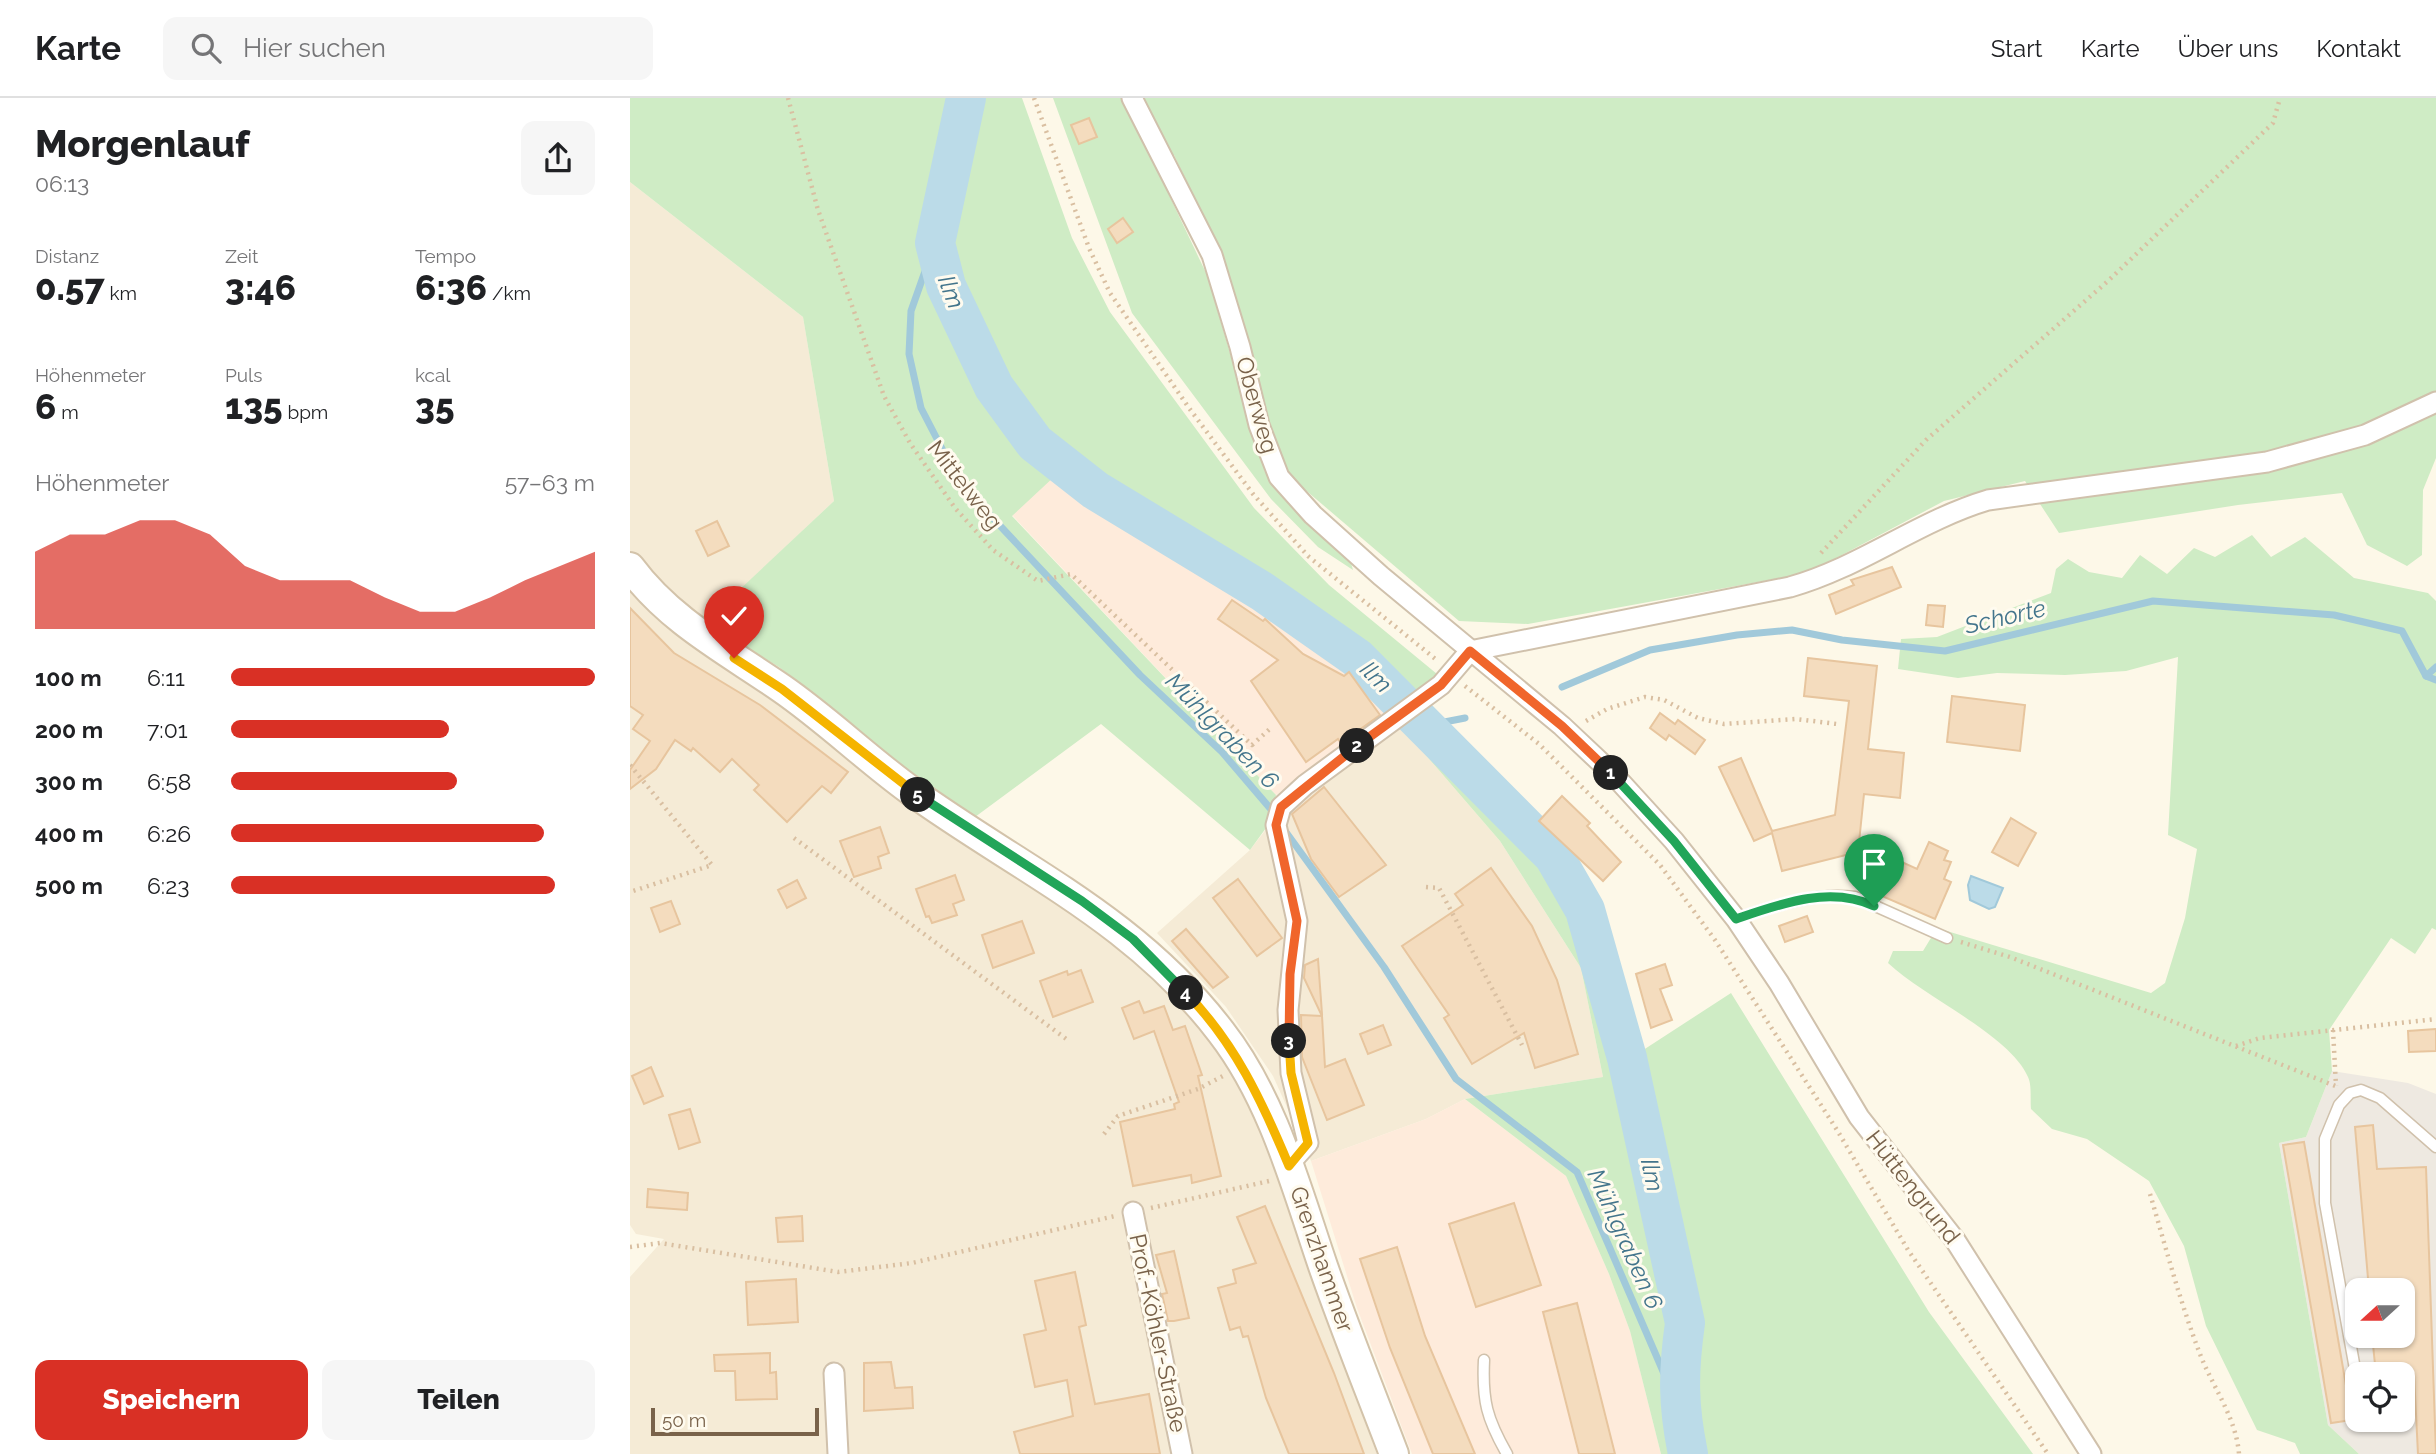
<!DOCTYPE html>
<html lang="de">
<meta charset="utf-8">
<style>
body{margin:0;font-family:Raleway,sans-serif;background:#f6f6f6;color:#202124;height:100vh;display:flex;flex-direction:column;font-size:26px;white-space:nowrap}
*{box-sizing:border-box;margin:0}
p{font-size:23px;color:#757577}
.icon{flex:none;width:38px;height:38px;fill:none;stroke:currentColor;stroke-width:2;stroke-linecap:round;stroke-linejoin:round}
.map{position:relative;flex:1;overflow:hidden}
.drawer{display:flex;flex-direction:column;background:#fff;width:630px}
.drawer>*{flex:none}
.needle{width:46px;rotate:249deg}
.controls{position:absolute;left:1715px;top:1180px;display:grid;gap:14px}
.controls a{display:grid;place-items:center;width:70px;height:70px;border-radius:14px;background:#fff;box-shadow:0 2px 5px #0004;font-size:35px}
.scale{position:absolute;left:21px;bottom:18px;width:168px;box-sizing:border-box;padding-left:7px;border:4px solid #79624a;border-top:0;font-size:19px;line-height:24px;white-space:nowrap;color:#79624a;-webkit-text-stroke:5px #fffbef;paint-order:stroke}
.pin{position:absolute;display:grid;place-items:center;width:60px;height:60px;color:#fff;margin:-72px -30px;border-radius:50% 50% 50% 0;rotate:-45deg;box-shadow:0 0 7px #0007}
.pin .icon{rotate:45deg}
.km{position:absolute;width:35px;height:35px;margin:-18px;border-radius:50%;background:#222;color:#fff;font-size:19px;line-height:35px;text-align:center}
.round{display:grid;place-items:center;flex:none;width:74px;height:74px;border-radius:14px;background:#f6f6f6}
.overview{display:flex;align-items:center;justify-content:space-between;height:119px;padding:0 35px}
h1{font-size:38px;font-weight:800;line-height:52px}
.figures{display:grid;grid-template-columns:repeat(3,1fr);gap:10px;height:119px;padding:7px 35px}
.figures div{display:grid;align-content:center}
.figures b{font-size:35px;font-weight:800}
.figures small{font-size:19px;font-weight:400}
.figures p{font-size:19px}
.chart{height:196px;padding:14px 35px}
.chart p{display:flex;justify-content:space-between}
.chart svg{width:100%;height:126px;margin-top:7px;fill:#d93025;opacity:.7}
.button{display:flex;gap:14px;margin-top:auto;padding:14px 35px}
.button a{flex:1;height:80px;border-radius:14px;background:#d93025;color:#fff;font-size:28px;font-weight:800;line-height:80px;text-align:center}
.button a+a{background:#f6f6f6;color:#202124}
ul{padding:0 35px;list-style:none;font-size:23px}
li{display:grid;grid-template-columns:112px 84px 1fr;align-items:center;height:52px}
li i{height:18px;border-radius:9px;background:#d93025}
header{display:flex;align-items:center;gap:42px;box-sizing:border-box;height:98px;padding:0 35px;background:#fff;border-bottom:2px solid #e0e0e0}
header strong{font-size:33px}
nav{display:flex;gap:38px;margin-inline-start:auto;font-size:24px}
.search{width:490px;height:63px;background:#f6f6f6;display:flex;align-items:center;gap:18px;box-sizing:border-box;padding:0 24px;border-radius:14px;color:#757577;font-size:26px}
main{display:flex;flex:1;min-height:0}
.map>svg:first-child{display:block}
.residential{fill:#f5ebd6}
.commercial{fill:#feebdb}
.industrial{fill:#eee9e1;fill-rule:evenodd}
.green{fill:#cfecc5}
.water{fill:#bbdbe8;stroke:#a1c9da;stroke-width:2}
.lines{fill:none;stroke-linecap:round;stroke-linejoin:round}
.stream{stroke:#a1c9da;stroke-width:7}
.river{stroke:#bbdbe8;stroke-width:40}
.building{fill:#f4dcbe;stroke:#e7c59e;stroke-width:2}
.lane-casing{stroke:#d0c1ac;stroke-width:13}
.street-casing{stroke:#d0c1ac;stroke-width:23}
.secondary-casing{stroke:#d3c3aa;stroke-width:32}
.path{stroke:#d9bfa1;stroke-width:4.5;stroke-dasharray:2 5;stroke-linecap:butt}
.lane{stroke:#fff;stroke-width:10}
.street{stroke:#fff;stroke-width:19}
.secondary{stroke:#fff;stroke-width:28}
.split-1-casing{stroke:#fff;stroke-width:14}
.split-2-casing{stroke:#fff;stroke-width:14}
.split-3-casing{stroke:#fff;stroke-width:14}
.split-4-casing{stroke:#fff;stroke-width:14}
.split-5-casing{stroke:#fff;stroke-width:14}
.split-6-casing{stroke:#fff;stroke-width:14}
.split-1{stroke:#22a559;stroke-width:9}
.split-2{stroke:#f0652b;stroke-width:9}
.split-3{stroke:#f0652b;stroke-width:9}
.split-4{stroke:#f5b400;stroke-width:9}
.split-5{stroke:#22a559;stroke-width:9}
.split-6{stroke:#f5b400;stroke-width:9}
.labels{text-anchor:middle;stroke-width:6;stroke-linejoin:round;paint-order:stroke}
.street-label{font-size:23px;fill:#79624a;stroke:#fffbef}
.water-label{font-size:24px;font-style:italic;fill:#43758c;stroke:#fffbef}
</style>
<header>
<strong>Karte</strong>
<div class="search"><svg class="icon" aria-label="search" viewBox="0 0 24 24"><circle cx="10" cy="10" r="6"/><path d="M15 15l6 6"/></svg>Hier suchen</div>
<nav><a>Start</a><a>Karte</a><a>Über uns</a><a>Kontakt</a></nav>
</header>
<main>
<section class="drawer">
<div class="overview"><div><h1>Morgenlauf</h1><p>06:13</p></div><a class="round"><svg class="icon" aria-label="share" viewBox="0 0 24 24"><path d="M12 15V3M7 8l5-5 5 5M5 13v7h14v-7"/></svg></a></div>
<div class="figures">
<div><p>Distanz</p><b>0.57<small> km</small></b></div>
<div><p>Zeit</p><b>3:46</b></div>
<div><p>Tempo</p><b>6:36<small> /km</small></b></div>
</div>
<div class="figures">
<div><p>Höhenmeter</p><b>6<small> m</small></b></div>
<div><p>Puls</p><b>135<small> bpm</small></b></div>
<div><p>kcal</p><b>35</b></div>
</div>
<div class="chart"><p><span>Höhenmeter</span>57–63 m</p>
<svg viewBox="0 0 160 44" preserveAspectRatio="none"><path d="M0 44V17L10 11L20 11L30 6L40 6L50 11L60 22L70 27L80 27L90 27L100 33L110 38L120 38L130 33L140 27L150 22L160 17V44z"/></svg>
</div>
<ul>
<li><b>100 m</b>6:11<i style="width:100%"></i></li>
<li><b>200 m</b>7:01<i style="width:60%"></i></li>
<li><b>300 m</b>6:58<i style="width:62%"></i></li>
<li><b>400 m</b>6:26<i style="width:86%"></i></li>
<li><b>500 m</b>6:23<i style="width:89%"></i></li>
</ul>
<div class="button"><a>Speichern</a><a>Teilen</a></div>
</section>
<div class="map">
<svg width="1806" height="1356" viewBox="0 0 1806 1356">
<rect width="100%" height="100%" fill="#fdf8e8"/>
<g class="residential">
<path d="M0,84l173,135 31,184 -147,139 421,299 79,73 51,57 139,385h-747v-177l34,-38 -28,-5 -6,-9z"/>
<path d="M769,626l101,117 81,127 22,109 -138,22 -39,20 -115,42 -38,-85 -47,-69 -69,-74 93,-83 34,-44z"/>
</g>
<g class="commercial">
<path d="M426,376l201,126 106,51 30,58 -117,86 -264,-280z"/>
<path d="M835,1001l101,77 43,98 21,57 31,123h-249l-55,-146 -46,-147 115,-42z"/>
</g>
<path class="industrial" d="M1702,973l76,12 28,11v360h-77l-31,-29 -49,-282 27,-6zM1727,1192h46v45h-46zM1727,1276h46v45h-46z"/>
<g class="green">
<path d="M0,0h392l50,140 38,74 144,196 75,77 108,89 -44,35 -30,-58 -106,-51 -201,-125 -44,41 264,279 -10,33 -16,22 -149,-126 -126,93 -72,-51 -124,-99 -74,-45 129,-121 -31,-184 -173,-135z"/>
<path d="M423,0h1383v360l-13,32 -1,65 -15,11 -40,-21 -25,-52 -104,12 -179,28 -34,-52 -81,20 -136,72 -280,51 -69,-3 -177,-151 -61,-217 -47,-98 -5,40 38,80 58,197 84,84 4,14 -35,-23 -47,-48 -139,-186z"/>
<path d="M1622,437l19,22 34,-20 49,41 74,15 8,8v329l-4,-2 -17,26 -24,-16 -62,92 3,41 -26,66 -27,6 49,282 31,29h-59l-5,-11 -38,-13 -51,-104 -22,-80 -35,-65 -62,-42 -35,-10 -21,-20c-1,-9 1,-24 -3,-32 -18,-42 -104,-80 -140,-114l5,-12h30l14,-23 214,65 14,-10 20,-65 12,-69 -29,-14 10,-178 -52,14 -61,4 -68,-2 -39,5 -60,-9 3,-30 36,-2 114,-44 5,-24 12,-10 21,13 33,6 18,-23 27,19 27,-26 21,9z"/>
<path d="M802,611l135,154 21,31 29,92 17,70 97,-63 198,319 104,142h-372l-31,-123 -21,-57 -43,-98 -101,-77 138,-22 -22,-109 -81,-127 -101,-117z"/>
</g>
<path class="water" d="M1341,778l32,12 -8,19 -6,2 -19,-9 -2,-15z"/>
<g class="lines">
<g class="stream">
<path d="M305,145l-24,68 -2,43 12,54 31,60 37,46 151,161 82,77 53,62"/>
<path d="M1796,578l10,-9"/>
<path d="M932,589l88,-37 87,-15 55,-5 50,10 103,11 208,-50 181,14 68,16 24,45 10,4"/>
<path d="M794,628l41,-8"/>
<path d="M653,730l101,139 72,112 121,93 101,234"/>
</g>
<path class="river" d="M336,0l-31,145 11,43 48,101 41,56 60,47 168,102 94,66 197,198 31,54 42,148 58,265c-7,50 -7,82 3,131"/>
</g>
<g class="building">
<path d="M459,20l8,19 -18,7 -8,-19z"/>
<path d="M493,120l10,14 -16,11 -9,-14z"/>
<path d="M87,423l12,25 -21,10 -12,-25z"/>
<path d="M1262,469l9,20 -65,27 -7,-19 25,-10 -3,-5z"/>
<path d="M602,502l31,21 2,-2 38,35 41,22 5,-4 31,43 -39,28 -3,-4 -32,23 -55,-81 27,-21 -60,-41z"/>
<path d="M1298,507l17,1 -2,21 -17,-2z"/>
<path d="M0,510l44,45 86,52 88,67 -17,21 -9,-7 -35,36 -33,-32 5,-5 -27,-26 -12,13 -27,-24 -2,3 -16,-11 -19,29 -26,20v-19l20,-29 -17,-12 10,-14 -13,-9z"/>
<path d="M1178,560l69,8 -9,83 36,4 -4,45 -36,-4 -6,58 -76,19 -10,-38 -18,8 -35,-74 22,-9 31,73 63,-16 14,-114 -45,-5z"/>
<path d="M1322,598l73,9 -5,46 -73,-9z"/>
<path d="M1030,615l15,11 3,-4 27,20 -10,14 -26,-19 -3,5 -16,-12z"/>
<path d="M694,689l62,78 -47,32 -28,-38 -19,-45z"/>
<path d="M932,698l28,27 -3,3 34,36 -18,19 -64,-60z"/>
<path d="M1381,720l25,15 -18,33 -26,-14z"/>
<path d="M250,729l9,26 -11,4 3,11 -27,9 -14,-36z"/>
<path d="M1299,744l19,9 -4,9 7,2 -7,17 7,3 -16,37 -60,-26 16,-36 26,12z"/>
<path d="M861,770l41,58 25,54 21,74 -43,14 -11,-35 -52,31 -28,-46 5,-3 -47,-69 61,-41 -8,-11z"/>
<path d="M325,777l9,25 -11,4 4,11 -25,8 -3,-7 -3,1 -10,-28z"/>
<path d="M608,781l44,59 -25,18 -44,-58z"/>
<path d="M167,782l9,18 -19,10 -9,-18z"/>
<path d="M41,803l9,23 -20,8 -9,-24z"/>
<path d="M1177,818l6,16 -28,10 -6,-16z"/>
<path d="M392,823l12,32 -41,15 -11,-33z"/>
<path d="M556,831l42,48 -15,11 -41,-47z"/>
<path d="M688,861l4,55h-1l-17,-36 1,-13z"/>
<path d="M1035,866l7,21 -12,4 12,31 -21,8 -15,-54z"/>
<path d="M451,872l12,32 -40,15 -13,-36 27,-10 1,4z"/>
<path d="M509,903l5,12 20,-7 9,24 12,-4 17,49 -4,1 23,100 -29,7 -1,-8 -58,11 -13,-64 55,-13 -1,-5 5,-2 -25,-71 -20,8 -12,-31z"/>
<path d="M671,917l21,1 3,51 20,-8 19,46 -37,15 -25,-63z"/>
<path d="M753,927l8,20 -23,9 -8,-20z"/>
<path d="M1806,931v22l-27,1 -1,-21z"/>
<path d="M21,969l12,29 -19,8 -12,-28z"/>
<path d="M60,1011l10,33 -21,7 -10,-34z"/>
<path d="M1743,1027l4,44 49,-2 10,287h-18l-4,-80h-38l-4,-39h40l-2,-45h-41l-14,-163z"/>
<path d="M1674,1044l48,278 -21,3 -48,-278z"/>
<path d="M18,1091l40,4 -1,17 -40,-3z"/>
<path d="M884,1105l27,82 -65,22 -27,-83z"/>
<path d="M635,1108l69,167 30,81h-75l-23,-56 -18,-62 -5,1 -3,-10 -10,3 -12,-42 18,-5 -3,-13 23,-7 -19,-46z"/>
<path d="M172,1118l1,25 -25,1 -2,-24z"/>
<path d="M767,1149l28,89 50,118h-42l-43,-106 -30,-89z"/>
<path d="M544,1153l15,67 -15,3h-6l-6,-27 5,-1 -11,-38z"/>
<path d="M445,1174l11,53 -7,2 16,77 54,-10 11,60h-140l-6,-22 59,-16 -6,-36 -32,7 -11,-52 22,-5 -11,-49z"/>
<path d="M166,1181l2,43 -50,3 -2,-43z"/>
<path d="M947,1205l38,151h-36l-36,-142z"/>
<path d="M140,1255v20l6,-1 1,27 -41,1 -1,-29h-20l-1,-16z"/>
<path d="M261,1264l4,26 17,-1 1,21 -49,3v-48z"/>
</g>
<g class="lines">
<defs>
<g id="lane">
<path d="M1106,821c38,-13 79,-27 119,-22l92,41"/>
<path d="M854,1262c-2,41 3,59 23,94"/>
<path d="M1727,1282l-32,-177v-64l14,-34 11,-12 11,-3 19,8 56,49"/>
</g>
<g id="street">
<path d="M502,0l80,157 28,92 19,78 20,52 34,38 68,61 181,150 51,48 61,67 62,78 43,64 80,134 96,123 136,214"/>
<path d="M840,553l320,-64c71,-20 128,-66 198,-87l279,-38 98,-27 71,-33"/>
<path d="M658,1067l20,-22 -17,-70 -3,-63 9,-89 -21,-96 5,-18 24,-22 136,-100 29,-34"/>
<path d="M503,1114l49,242"/>
<path d="M204,1275l4,81"/>
</g>
<path id="secondary" d="M0,469c40,54 96,83 151,121 45,31 85,70 129,102 111,80 225,129 311,242 52,67 75,155 102,234 22,63 47,125 71,188"/>
</defs>
<use href="#lane" class="lane-casing"/>
<use href="#street" class="street-casing"/>
<use href="#secondary" class="secondary-casing"/>
<g class="path">
<path d="M158,0l30,112 66,186 26,47 45,65 38,42 45,31 33,-7 181,171 20,-18"/>
<path d="M404,0l55,150 21,45 79,115 64,86 55,62 130,105"/>
<path d="M1191,455l105,-113 182,-159 165,-158 7,-25"/>
<path d="M835,588l74,58 121,121 55,75 122,190 71,120 140,204"/>
<path d="M956,623l21,-12 38,-12 19,3 34,18 26,6 72,-5 41,5"/>
<path d="M0,667l82,100 -82,27"/>
<path d="M164,740l275,203"/>
<path d="M796,789l13,1 83,157"/>
<path d="M1331,844l49,15 328,130"/>
<path d="M1703,932l3,56"/>
<path d="M1606,948l24,-8 176,-19"/>
<path d="M474,1036l14,-18 80,-27 25,-13"/>
<path d="M1520,1096c16,54 30,108 50,160 13,34 36,63 39,100"/>
<path d="M521,1110l118,-27"/>
<path d="M0,1149l30,-4 178,29 74,-9 203,-47"/>
</g>
<use href="#lane" class="lane"/>
<use href="#street" class="street"/>
<use href="#secondary" class="secondary"/>
</g>
<g class="lines">
<defs>
<path id="split-1" d="M981,675l63,68 62,78c44,-15 94,-34 138,-13"/>
<path id="split-2" d="M727,648l84,-61 29,-34 92,75 49,47"/>
<path id="split-3" d="M659,943l1,-67 7,-53 -21,-96 5,-18 76,-61"/>
<path id="split-4" d="M556,895c49,50 76,108 103,173l19,-23 -17,-70 -2,-32"/>
<path id="split-5" d="M288,697l164,106 51,38 53,54"/>
<path id="split-6" d="M104,560l48,31 136,106"/>
</defs>
<use href="#split-1" class="split-1-casing"/>
<use href="#split-2" class="split-2-casing"/>
<use href="#split-3" class="split-3-casing"/>
<use href="#split-4" class="split-4-casing"/>
<use href="#split-5" class="split-5-casing"/>
<use href="#split-6" class="split-6-casing"/>
<use href="#split-1" class="split-1"/>
<use href="#split-2" class="split-2"/>
<use href="#split-3" class="split-3"/>
<use href="#split-4" class="split-4"/>
<use href="#split-5" class="split-5"/>
<use href="#split-6" class="split-6"/>
</g>
<g class="labels">
<g class="street-label">
<text transform="translate(627 307) rotate(74)" y="8">Oberweg</text>
<text transform="translate(335 387) rotate(52)" y="8">Mittelweg</text>
<text transform="translate(1283 1089) rotate(52)" y="8">Hüttengrund</text>
<text transform="translate(692 1161) rotate(71)" y="8">Grenzhammer</text>
<text transform="translate(528 1235) rotate(78)" y="8">Prof.-Köhler-Straße</text>
</g>
<g class="water-label">
<text transform="translate(321 194) rotate(69)" y="8">Ilm</text>
<text transform="translate(1375 519) rotate(-13)" y="8">Schorte</text>
<text transform="translate(746 579) rotate(45)" y="8">Ilm</text>
<text transform="translate(592 633) rotate(46)" y="8">Mühlgraben 6</text>
<text transform="translate(1022 1077) rotate(78)" y="8">Ilm</text>
<text transform="translate(995 1141) rotate(66)" y="8">Mühlgraben 6</text>
</g>
</g>
</svg>
<div class="controls">
<a><svg class="needle" viewBox="-14 -14 28 28"><path d="M0-13l5 13h-10z" fill="#e53935"/><path d="M0 13l5-13h-10z" fill="#757577"/></svg></a>
<a><svg class="icon" aria-label="locate" viewBox="0 0 24 24"><circle cx="12" cy="12" r="6"/><path d="M12 2v4M12 18v4M2 12h4M18 12h4"/></svg></a>
</div>
<div class="scale">50 m</div>
<div class="pin" style="left:1244px;top:808px;background:#1e9e55"><svg class="icon" aria-label="arrive" viewBox="0 0 24 24"><path d="M6 21V4h12l-3 4 3 4H6"/></svg></div>
<div class="pin" style="left:104px;top:560px;background:#d93025"><svg class="icon" aria-label="check" viewBox="0 0 24 24"><path d="M5 12l5 5 9-10"/></svg></div>
<b class="km" style="left:981px;top:675px">1</b>
<b class="km" style="left:727px;top:648px">2</b>
<b class="km" style="left:659px;top:943px">3</b>
<b class="km" style="left:556px;top:895px">4</b>
<b class="km" style="left:288px;top:697px">5</b>
</div>
</main>
